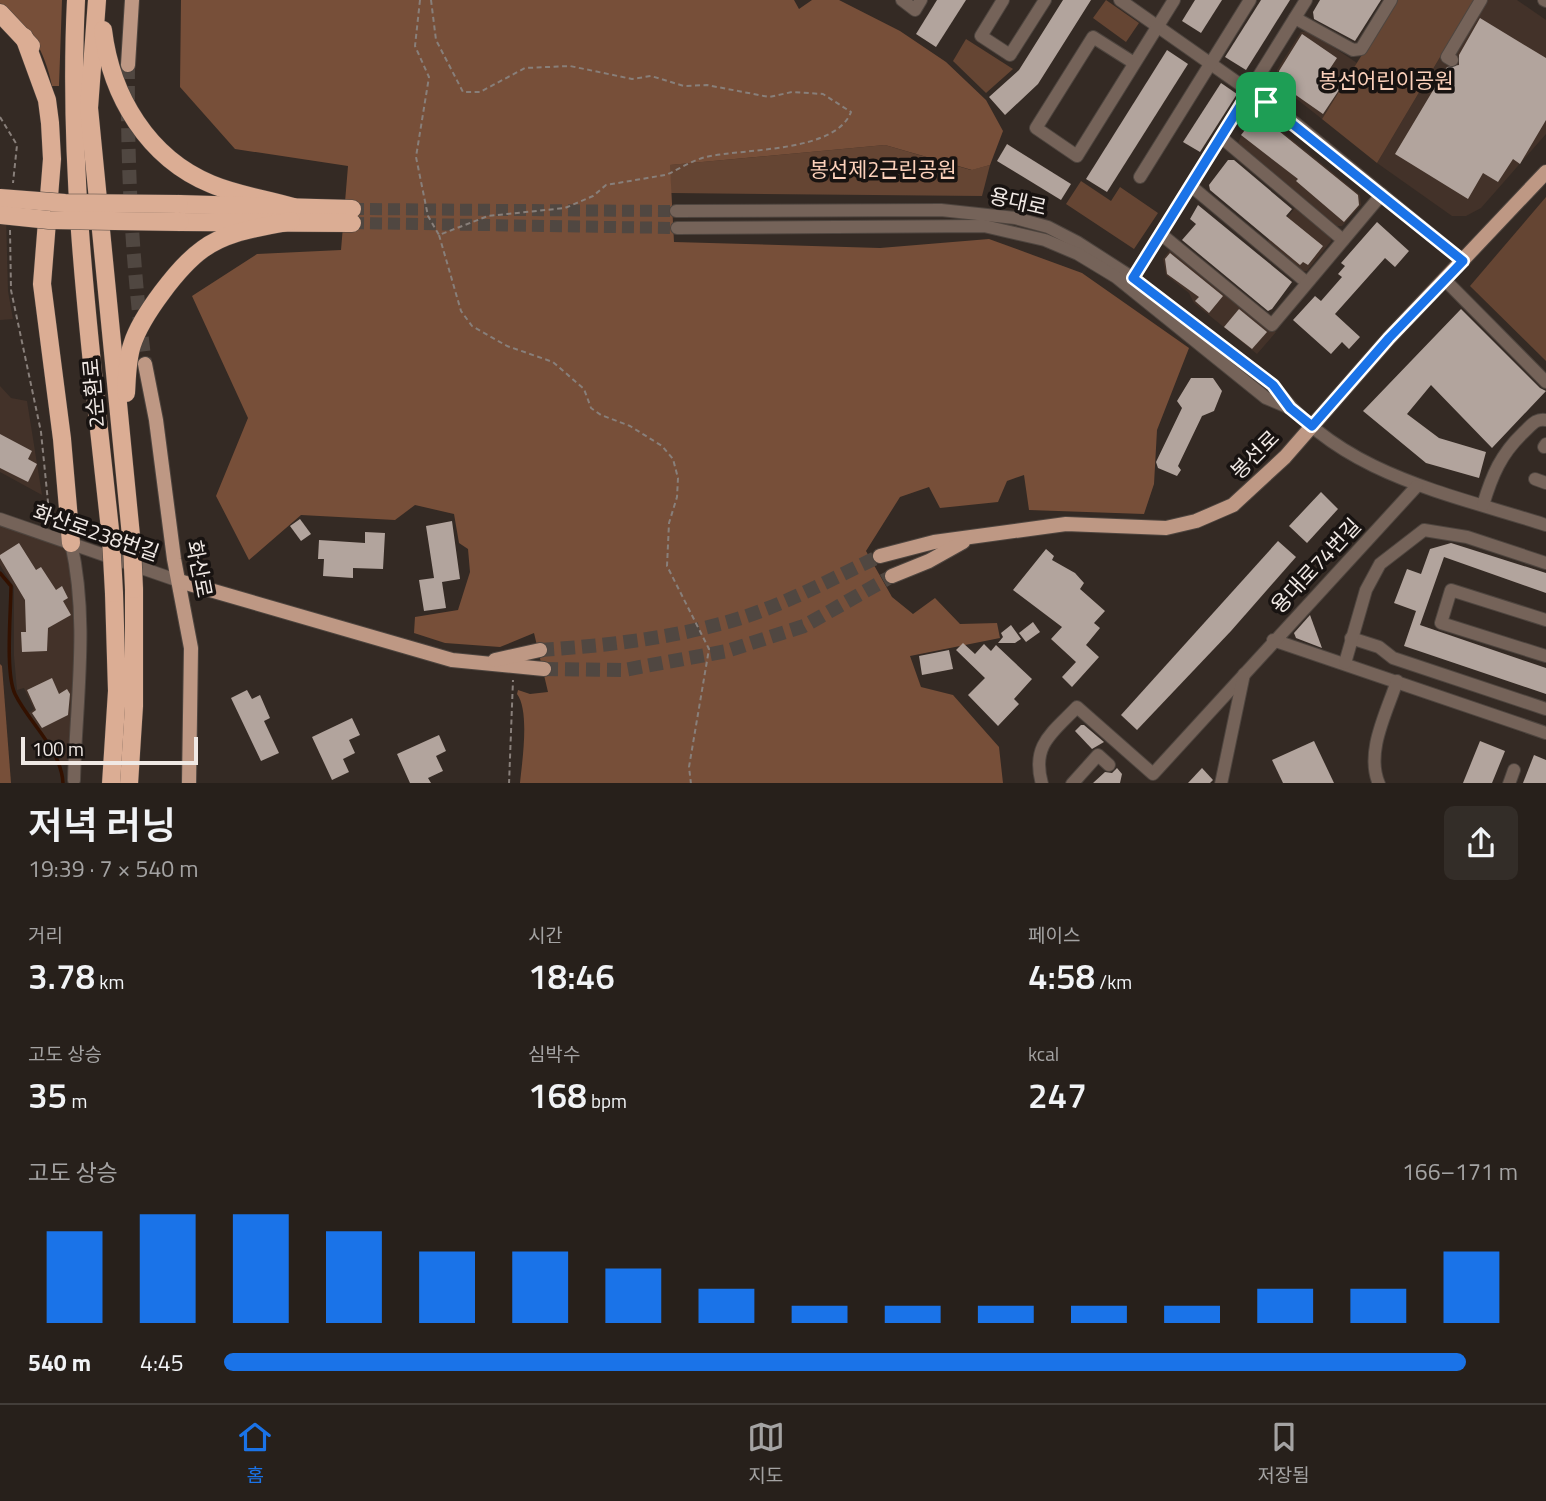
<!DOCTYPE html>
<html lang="ko">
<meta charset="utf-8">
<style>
body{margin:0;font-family:"Titillium Web","Noto Sans KR",sans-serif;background:#332d28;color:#f1f3f6;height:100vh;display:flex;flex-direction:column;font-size:26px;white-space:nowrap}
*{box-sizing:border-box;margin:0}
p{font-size:23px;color:#a4a3a3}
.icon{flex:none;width:38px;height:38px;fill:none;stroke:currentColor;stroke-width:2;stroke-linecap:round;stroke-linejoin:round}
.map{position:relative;height:783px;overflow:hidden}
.drawer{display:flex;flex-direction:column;background:#27201b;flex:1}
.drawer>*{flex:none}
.scale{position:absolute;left:21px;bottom:18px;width:177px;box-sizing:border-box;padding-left:7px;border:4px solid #f0e9e5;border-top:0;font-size:19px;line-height:24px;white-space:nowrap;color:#f0e9e5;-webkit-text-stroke:5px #181311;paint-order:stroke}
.pin{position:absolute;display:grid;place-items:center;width:60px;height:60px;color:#fff;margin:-30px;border-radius:14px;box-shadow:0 4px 10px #0006}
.round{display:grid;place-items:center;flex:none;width:74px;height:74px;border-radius:10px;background:#332d28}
.summary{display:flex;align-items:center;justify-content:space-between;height:119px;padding:0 28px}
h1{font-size:38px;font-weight:600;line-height:52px}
.metrics{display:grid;grid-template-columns:repeat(3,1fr);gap:10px;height:119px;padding:7px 28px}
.metrics div{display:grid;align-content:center}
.metrics b{font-size:35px;font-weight:600}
.metrics small{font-size:19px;font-weight:400}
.metrics p{font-size:19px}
.chart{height:196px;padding:14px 28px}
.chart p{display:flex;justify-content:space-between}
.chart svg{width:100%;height:126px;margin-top:7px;stroke:#1a73e8;stroke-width:6}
ul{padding:0 28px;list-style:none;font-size:23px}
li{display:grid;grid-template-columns:112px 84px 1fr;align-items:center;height:52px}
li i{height:18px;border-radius:9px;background:#1a73e8}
.tab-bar{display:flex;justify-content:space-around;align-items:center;height:98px;border-top:2px solid #433e3a;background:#27201b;font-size:19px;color:#a4a3a3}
.tab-bar a{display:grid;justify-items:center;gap:4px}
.tab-bar .selected{color:#1a73e8}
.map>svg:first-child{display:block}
.built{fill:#433229}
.green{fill:#654533}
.forest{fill:#774f39}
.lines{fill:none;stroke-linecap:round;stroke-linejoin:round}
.stream{stroke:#310;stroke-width:3.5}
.building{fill:#b2a49d}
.minor-tunnel{stroke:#504741;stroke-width:12;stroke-dasharray:12 6;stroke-linecap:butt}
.major-tunnel{stroke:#504741;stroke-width:14;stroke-dasharray:14 7;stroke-linecap:butt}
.minor-casing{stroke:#4e453f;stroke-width:14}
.major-casing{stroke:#4e453f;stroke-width:16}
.highway-casing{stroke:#4e453f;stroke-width:19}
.path{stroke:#887f7a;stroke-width:2;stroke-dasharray:5 3.5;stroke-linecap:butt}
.minor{stroke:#756359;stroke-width:12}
.major{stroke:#be9884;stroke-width:14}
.highway{stroke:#dbad94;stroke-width:18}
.highway-bridge-casing{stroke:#4e453f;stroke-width:19;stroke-linecap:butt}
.highway-bridge{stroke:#dbad94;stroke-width:18}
.route-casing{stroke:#fff;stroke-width:14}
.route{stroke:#1a73e8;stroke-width:9}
.labels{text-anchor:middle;stroke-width:7;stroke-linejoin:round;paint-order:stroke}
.park-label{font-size:21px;fill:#fcd1bb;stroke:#181311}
.street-label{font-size:21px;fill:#f0e9e5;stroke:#181311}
</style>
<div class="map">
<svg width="1546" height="784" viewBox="0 0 1546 784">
<rect width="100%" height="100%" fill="#342a24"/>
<g class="built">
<path d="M1474,0h43l29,20v114l-65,74 -15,8h-14l-75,-53z"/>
<path d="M1309,31l48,32 -35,56 -43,-34 -2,-15 24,-38z"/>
<path d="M1263,116l97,79 1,10 -19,21h-5l-99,-83 12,-26z"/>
<path d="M1295,208l35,28 1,5 -24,30h-6l-35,-28z"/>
<path d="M6,215l2,76 5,28 -13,1v-101z"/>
<path d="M1170,250l7,1 99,81 -19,22 -63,-51 -5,-10 -23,-18 -3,-16z"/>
<path d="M0,386l11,12 16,3 15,94 -42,-23z"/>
<path d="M0,523l65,23 6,30 8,126h6l-6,61 -17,1 -33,-51 5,-4 -10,-21 -7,2 -3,-34v-69l-14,-22z"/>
</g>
<g class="green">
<path d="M1106,0l33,23 -13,19 -33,-24z"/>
<path d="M1396,0h78l-97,163 -55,-44z"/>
<path d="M966,39l47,30 -27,24 -33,-32z"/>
<path d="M885,145l86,25 19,-5 -8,31 -311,-3 -2,-28z"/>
<path d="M1081,181l30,20 9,-14 38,26 -24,36 -68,-45z"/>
<path d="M1546,197v164l-76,-75z"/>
</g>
<g class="forest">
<path d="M0,0h62l-3,86h-7c-7,-35 -22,-61 -52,-80z"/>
<path d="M181,0h613l5,9 13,-9h27l61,31 46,31 40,38 17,31 -13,34 -18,5 -87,-25 -215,20 4,77 206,6 109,-9 93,34 107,75 -32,82 -3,54 -10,30 -115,-4 -5,-35 -17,6 -9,21 -58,6 -11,-21 -29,10 -34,54 26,46 21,17 22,-16 25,26 37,-1 3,15 -90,18 11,31 32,8 46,52 4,36h-483c2,-21 10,-72 -3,-89l1,-4 12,4 18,-2 -14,-59 -34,14 -55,-4 -31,-10 1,-16 43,-7 12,-38 -2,-23 -9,-6 -5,-29 -39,-9 -20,15 -94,-5 -52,45 -33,-64 32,-78 -56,-122 65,-42 84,-4 7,-84 -113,-17 -55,-62z"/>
<path d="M0,664l2,2 9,117h-11z"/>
</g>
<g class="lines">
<path class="stream" d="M0,573l11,13c0,25 -6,87 4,108 14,29 47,56 48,90"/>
</g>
<g class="building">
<path d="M937,0h29l-30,47 -20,-13z"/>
<path d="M1063,0h28l-53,84 -33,31 -16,-18 30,-27z"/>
<path d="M1195,0h27l-21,33 -19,-12z"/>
<path d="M1261,0h29l-44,70 -21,-13z"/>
<path d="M1320,0h61l-26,41 -41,-22 -1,-7z"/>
<path d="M1480,18l66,40v62l-26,44 -7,-5 -15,23 -15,-9 -15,26 -73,-45 52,-87 12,-2v-10z"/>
<path d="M1302,34l35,24 -14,21 16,11 -16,24 -43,-30 -1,-13z"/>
<path d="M1167,50l21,14 -81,128 -21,-13z"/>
<path d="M1221,83l16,11 -37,58 -17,-10z"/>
<path d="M1263,118l95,77 1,10 -15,17 -48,-41 2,-2 -57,-44 13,-16z"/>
<path d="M1007,144l64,40 -10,16 -64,-39z"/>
<path d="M1228,160h6l58,49 -6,7 37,30 -15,19 -5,-3 -3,3 -90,-75 -1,-5z"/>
<path d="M1198,205l94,77 -20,27 -4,2 -86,-71 14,-16 -6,-5z"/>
<path d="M1377,222l32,29 -14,16 -10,-9 -50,56 25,23 -11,12 -7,-7 -11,12 -38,-34 22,-24 6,5 21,-24 -4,-3 7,-8 -4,-3z"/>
<path d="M1170,253l53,43 -14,17 -14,-12 4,-4 -32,-23 -2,-15z"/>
<path d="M1239,309l28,23 -15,17 -28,-22z"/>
<path d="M1461,309l79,79 6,3 -54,57 -61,-63 -24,29 32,24 47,14 -7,26 -53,-15 -63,-52z"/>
<path d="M1191,378h22l9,13 -8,20 -12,5 -24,50 3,4 -4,6 -19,-8 -2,-6 26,-54 -5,-7z"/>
<path d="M0,434l32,17 -4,8 9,5 -9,18 -28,-14z"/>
<path d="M1321,492l17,17 -31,34 -18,-17z"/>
<path d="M300,519l11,15 -10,7 -11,-15z"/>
<path d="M452,521l8,58 -18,3 4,26 -22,3 -5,-31 15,-2 -8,-52z"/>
<path d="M365,532l20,1 -2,36 -30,-1v10l-30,-2 1,-17h-6l1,-19 46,3z"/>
<path d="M1278,541l18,16 -65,74 -94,99 -16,-15z"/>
<path d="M19,543l17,27 5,-3 15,23 6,-4 6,12 -5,3 8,14 -23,13 -1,23 -25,1 -1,-20h5l-1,-32 -25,-42v-3z"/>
<path d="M1451,543l95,30v20l-102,-36 -24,68 126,43v26l-142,-48 12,-35 -22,-8 13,-34 14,5 9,-25z"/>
<path d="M1046,549l8,7 -2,4 23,13 9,10 -4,6 25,22 -11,12 6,5 -14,17 13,12 -27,30 -10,-10 14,-15 -25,-23 11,-12 -49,-37z"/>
<path d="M1310,615l12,33 -26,-10 -2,-5z"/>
<path d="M1033,622l7,10 -14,10 -7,-9z"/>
<path d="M1011,625l10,14 -6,4h-17l5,-6 -2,-4z"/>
<path d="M963,643l12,11 9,-10 7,7 5,-6 36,34 -18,20 5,5 -21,22 -30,-31 17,-17 -29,-28z"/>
<path d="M949,650l4,19 -31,6 -3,-19z"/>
<path d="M52,678l7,16 8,-5 3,5 -2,21 -26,13 -10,-15 4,-3 -9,-20z"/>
<path d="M247,690l5,9 8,-4 10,23 -6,3 15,32 -18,8 -30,-63z"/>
<path d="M352,718l8,17 -11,5 6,13 -12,6 6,13 -17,8 -20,-43z"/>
<path d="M1081,725h3l20,17 -12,7 -17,-18z"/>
<path d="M439,735l7,16 -10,5 7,15 -15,7 3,5h-21l-13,-29z"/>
<path d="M1314,741l20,42h-51l-11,-23z"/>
<path d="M1480,741l25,10 -13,32h-29z"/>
<path d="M1534,755l12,5v23h-23z"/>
<path d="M1117,768l5,6 -2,9h-27l12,-11 7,1z"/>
<path d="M1202,768l11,12 -3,3h-22z"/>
</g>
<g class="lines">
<g class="minor-tunnel">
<path d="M352,209l324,2"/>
<path d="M352,223l325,5"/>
</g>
<g class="major-tunnel">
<path d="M128,65c-1,101 4,199 17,299"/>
<path d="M540,650c60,-4 118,-10 176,-25 58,-14 111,-44 164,-69"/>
<path d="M544,669l80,1 103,-19 77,-25 88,-50"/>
</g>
<defs>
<g id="minor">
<path d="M902,0l13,10 6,-10"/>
<path d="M1003,0l-22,36 29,19 35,-55"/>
<path d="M1120,0l175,123 168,138"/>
<path d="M1544,0l2,1"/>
<path d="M1295,18l58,32 8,-1 30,-49"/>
<path d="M1452,60l-5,-3 34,-57"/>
<path d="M1134,63l-41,-26 -57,91 41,28 97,-156"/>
<path d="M1222,138l121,102"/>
<path d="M1140,177l110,-177"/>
<path d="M1191,186l115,96"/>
<path d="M676,211l265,-1 74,8 33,9 29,15 56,36 140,107c65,89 174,108 273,140"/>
<path d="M677,228l307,-2 61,14 33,14 38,23 150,121 24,10"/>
<path d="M1162,235l110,90 110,-131"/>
<path d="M1133,278l173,-278"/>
<path d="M1445,280l101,102"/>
<path d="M1544,447l2,-3"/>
<path d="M1535,479l11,4"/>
<path d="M1483,505c9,-30 18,-51 40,-72 8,-7 12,-15 23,-13"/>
<path d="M0,519l179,62"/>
<path d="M71,543c18,78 5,158 3,237"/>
<path d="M1546,620l-95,-30 -10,33 105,33"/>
<path d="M1351,638l28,9 14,11 153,51"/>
<path d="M1273,640l273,93"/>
<path d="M1345,663l21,-73 14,-26 44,-34 43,7 79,26"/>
<path d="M1042,784c-11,-39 10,-51 35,-77l76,67 264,-288"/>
<path d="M1072,784l26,-29 11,10"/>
<path d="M1221,784l23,-110"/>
<path d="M1379,784c-14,-32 8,-72 18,-103"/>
<path d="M1509,784l5,-14"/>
</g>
<g id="major">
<path d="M128,65l4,-65"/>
<path d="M145,364l11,56 18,139 17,89 -2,136"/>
<path d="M880,556l54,-14 132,-18 100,4 30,-7 37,-16 52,-48 104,-119 157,-166"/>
<path d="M892,576l37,-15 34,-19"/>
<path d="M179,581l273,79 92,9"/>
<path d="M495,660l45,-10"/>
</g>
<g id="highway">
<path d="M76,0c-9,180 16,360 35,539"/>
<path d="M97,0l-8,108 43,438"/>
<path d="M0,13l31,33"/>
<path d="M103,30c8,66 45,128 108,154 26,11 55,15 82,23"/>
<path d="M24,37l23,63 3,23 2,36 -10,125 20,155 9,104"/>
<path d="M179,204l173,5"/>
<path d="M180,222l172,1"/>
<path d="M126,393c1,-16 1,-33 6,-48 9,-29 47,-79 71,-96 26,-19 58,-21 88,-28"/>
<path d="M111,784l6,-93 -3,-98"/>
<path d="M129,784l5,-78v-117"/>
</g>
</defs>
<use href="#minor" class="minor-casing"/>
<use href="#major" class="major-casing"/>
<use href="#highway" class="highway-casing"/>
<g class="path">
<path d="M420,0l-5,46 14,31 -13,80 12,59 11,19 49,-19 77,-8 28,-12 13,-11 59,-10"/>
<path d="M431,0l5,40 27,52h17l45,-24 45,-2 62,13 19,-3 33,10 23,-1 62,12 23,-5 31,2 28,18c-16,41 -106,36 -145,45 -13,3 -27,12 -40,18"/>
<path d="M0,117l17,28 -4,38"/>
<path d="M10,230l1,60 30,142 9,90"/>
<path d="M439,235l22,76 11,15 35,20 46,16 31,27 7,19 10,7 29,11 32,20 11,13 5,19 -1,19 -8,26 -2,43 42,83 -20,118 2,17"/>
<path d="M509,784l4,-104"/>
</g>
<use href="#minor" class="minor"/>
<use href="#major" class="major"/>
<use href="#highway" class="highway"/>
<defs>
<g id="highway-bridge">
<path d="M0,198l65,5 114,1"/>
<path d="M0,215l49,5 131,2"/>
<path d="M111,539l3,54"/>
<path d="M132,546l2,43"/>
</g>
</defs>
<use href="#highway-bridge" class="highway-bridge-casing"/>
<use href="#highway-bridge" class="highway-bridge"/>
</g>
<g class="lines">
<defs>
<path id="route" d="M1250,90l213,171 -74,77 -77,88 -22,-18 -17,-23 -140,-107z"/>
</defs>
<use href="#route" class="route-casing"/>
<use href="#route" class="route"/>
</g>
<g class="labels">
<g class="park-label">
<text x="1386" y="88">봉선어린이공원</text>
<text x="883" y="177">봉선제2근린공원</text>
</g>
<g class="street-label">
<text transform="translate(1018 202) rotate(13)" y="7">용대로</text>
<text transform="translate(94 393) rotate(-95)" y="7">2순환로</text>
<text transform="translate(1255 455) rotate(-45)" y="7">봉선로</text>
<text transform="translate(96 533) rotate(19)" y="7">화산로238번길</text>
<text transform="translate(1316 566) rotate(-47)" y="7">용대로74번길</text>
<text transform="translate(199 569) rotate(79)" y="7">화산로</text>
</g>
</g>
</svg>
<div class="scale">100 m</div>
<div class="pin" style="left:1266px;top:102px;background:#1e9e55"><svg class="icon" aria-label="arrive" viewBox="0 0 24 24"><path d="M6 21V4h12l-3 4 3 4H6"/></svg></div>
</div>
<section class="drawer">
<div class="summary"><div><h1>저녁 러닝</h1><p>19:39 · 7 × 540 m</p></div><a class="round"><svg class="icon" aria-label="share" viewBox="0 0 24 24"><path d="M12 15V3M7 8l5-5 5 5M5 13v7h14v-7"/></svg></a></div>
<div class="metrics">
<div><p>거리</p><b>3.78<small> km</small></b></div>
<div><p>시간</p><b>18:46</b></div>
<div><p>페이스</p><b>4:58<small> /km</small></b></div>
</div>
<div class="metrics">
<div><p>고도 상승</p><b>35<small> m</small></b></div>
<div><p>심박수</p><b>168<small> bpm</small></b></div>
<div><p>kcal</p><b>247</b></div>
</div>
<div class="chart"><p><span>고도 상승</span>166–171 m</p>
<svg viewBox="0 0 160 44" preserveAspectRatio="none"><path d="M5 44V12M15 44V6M25 44V6M35 44V12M45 44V19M55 44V19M65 44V25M75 44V32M85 44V38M95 44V38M105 44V38M115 44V38M125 44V38M135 44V32M145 44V32M155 44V19"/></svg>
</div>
<ul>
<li><b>540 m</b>4:45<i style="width:96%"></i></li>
</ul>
</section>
<nav class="tab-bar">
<a class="selected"><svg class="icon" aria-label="home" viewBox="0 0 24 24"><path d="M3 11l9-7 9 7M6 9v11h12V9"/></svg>홈</a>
<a><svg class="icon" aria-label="map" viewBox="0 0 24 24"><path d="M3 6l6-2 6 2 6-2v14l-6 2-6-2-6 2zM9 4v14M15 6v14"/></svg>지도</a>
<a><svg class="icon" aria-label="saved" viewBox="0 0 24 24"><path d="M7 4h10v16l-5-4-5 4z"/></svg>저장됨</a>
</nav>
